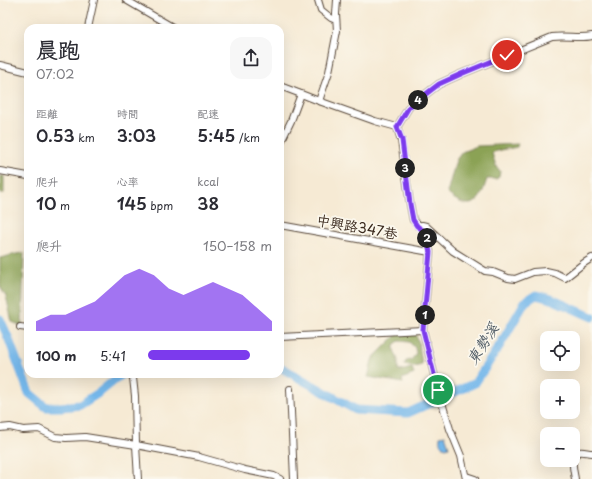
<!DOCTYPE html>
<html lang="zh-TW">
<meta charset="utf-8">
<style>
body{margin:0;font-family:"Playpen Sans","LXGW WenKai TC",sans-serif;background:#f7f7f7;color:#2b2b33;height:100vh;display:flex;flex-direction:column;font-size:15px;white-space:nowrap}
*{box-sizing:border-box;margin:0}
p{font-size:13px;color:#7c7c81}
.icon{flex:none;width:22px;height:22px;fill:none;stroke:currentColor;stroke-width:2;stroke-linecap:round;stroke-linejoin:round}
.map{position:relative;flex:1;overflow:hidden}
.side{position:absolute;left:24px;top:24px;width:260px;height:354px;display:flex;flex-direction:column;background:#fff;border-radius:12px;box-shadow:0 4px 16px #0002}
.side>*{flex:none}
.buttons{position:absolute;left:540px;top:331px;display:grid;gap:8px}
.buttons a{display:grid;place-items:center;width:40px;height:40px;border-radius:8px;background:#fff;box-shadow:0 4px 16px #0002;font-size:20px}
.pin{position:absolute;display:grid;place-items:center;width:34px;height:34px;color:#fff;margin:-17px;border:2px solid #fff;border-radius:50%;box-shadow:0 1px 4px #0007}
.km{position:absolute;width:20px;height:20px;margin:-10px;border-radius:50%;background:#222;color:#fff;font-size:11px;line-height:20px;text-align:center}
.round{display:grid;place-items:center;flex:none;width:42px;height:42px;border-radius:12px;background:#f7f7f7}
.head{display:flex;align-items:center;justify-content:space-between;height:68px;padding:0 12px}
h1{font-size:22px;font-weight:600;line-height:30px}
.stats{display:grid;grid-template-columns:repeat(3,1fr);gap:6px;height:68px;padding:4px 12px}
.stats div{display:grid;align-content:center}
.stats b{font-size:17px;font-weight:600}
.stats small{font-size:11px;font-weight:400}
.stats p{font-size:11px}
.chart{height:112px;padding:8px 12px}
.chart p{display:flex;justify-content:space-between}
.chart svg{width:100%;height:72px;margin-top:4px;fill:#7c3aed;opacity:.7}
ul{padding:0 12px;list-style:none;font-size:13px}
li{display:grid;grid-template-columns:64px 48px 1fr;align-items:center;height:30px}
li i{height:10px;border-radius:5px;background:#7c3aed}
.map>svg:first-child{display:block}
.forest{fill:#8ba254;stroke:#636639}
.water{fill:#75b7ea;stroke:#587084}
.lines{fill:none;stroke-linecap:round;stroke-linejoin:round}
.river{stroke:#75b7ea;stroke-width:9}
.minor-casing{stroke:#574739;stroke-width:8}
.minor{stroke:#fff;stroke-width:6}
.route-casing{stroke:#fff;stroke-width:8}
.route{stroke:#7c3aed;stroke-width:5}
.labels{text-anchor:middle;stroke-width:3.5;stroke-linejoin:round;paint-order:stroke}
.street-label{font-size:14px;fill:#3b2a1e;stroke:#fbf7ec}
.water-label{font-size:15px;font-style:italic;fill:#4f5b65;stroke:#fbf7ec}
</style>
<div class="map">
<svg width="592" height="479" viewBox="0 0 592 479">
<rect width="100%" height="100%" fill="#fbf7ec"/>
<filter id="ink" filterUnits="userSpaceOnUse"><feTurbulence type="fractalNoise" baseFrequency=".025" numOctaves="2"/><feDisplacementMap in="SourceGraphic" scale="8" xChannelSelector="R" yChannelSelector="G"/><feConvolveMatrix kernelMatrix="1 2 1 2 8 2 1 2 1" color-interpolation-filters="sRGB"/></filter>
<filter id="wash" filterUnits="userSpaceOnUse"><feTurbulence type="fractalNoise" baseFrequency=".012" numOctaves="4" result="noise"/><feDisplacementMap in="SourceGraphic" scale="16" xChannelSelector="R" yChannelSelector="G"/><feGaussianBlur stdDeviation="0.9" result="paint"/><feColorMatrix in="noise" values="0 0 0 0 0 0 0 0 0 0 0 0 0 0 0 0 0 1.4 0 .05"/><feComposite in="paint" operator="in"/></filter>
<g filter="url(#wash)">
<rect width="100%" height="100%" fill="#f6ead4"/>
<g class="forest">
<path d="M518,144l-1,3c-8,2 -18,2 -25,6l4,13 4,5 -1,6 -3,2h-9c-2,6 -4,13 -7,18 -9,14 -24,4 -33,-4l9,-33 6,-8 15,-6z"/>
<rect x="0" y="176" width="4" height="17"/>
<path d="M24,253l-2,73 -10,-4 -6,-26 -6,-10v-28l16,-4z"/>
<path d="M398,333h17l4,10 3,22 -8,2 -10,-2 2,-4 5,-1 5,-6 -1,-6 -6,-6 -10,-1 -4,3 -1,3v3l4,10v10l2,1 12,-3 2,6 -12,5 1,4 -35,-6 4,-17 3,-4z"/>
</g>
<path class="water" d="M445,435l4,12 -3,1c-6,-2 -7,-6 -6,-12z"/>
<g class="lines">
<g class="river">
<path d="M0,319l8,18 21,56 17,14h15l19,-2 20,-13 22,-18"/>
<path d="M280,367l76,43 52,3 67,-30 25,-38 25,-43 11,-7 15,4 41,18"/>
</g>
</g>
</g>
<g filter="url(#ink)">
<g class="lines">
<defs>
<g id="minor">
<path d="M126,0l48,28"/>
<path d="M318,0l3,10 10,8 5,2"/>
<path d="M337,0l-1,14 1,17 -8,41 -10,29 56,20 22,6 4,13 9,64 3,16 11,11 2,5 4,16 -7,78 15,60 12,39 11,27 5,23"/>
<path d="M88,28l6,-28"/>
<path d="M0,65l28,7"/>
<path d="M280,86l21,8"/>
<path d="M397,127l12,-20 30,-23 22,-10 91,-37c14,-2 27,2 40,-1"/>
<path d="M280,144l11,-23 10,-27 18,7"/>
<path d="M0,171l28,5"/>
<path d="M280,225l150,27"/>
<path d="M418,226l4,-1 4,1 27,25 32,20 8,1 15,6 7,1 18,-7 13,-1 9,2 10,5 19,-15 8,-5"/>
<path d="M20,327l8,1"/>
<path d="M280,337l143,-7"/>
<path d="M130,374l3,4 2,18 1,49 2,34"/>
<path d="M290,389l4,90"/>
<path d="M0,428l10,-1 13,3 16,-1 16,8 11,1 19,-1 51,8 63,12 46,13 29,6 6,3"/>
<path d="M466,476l9,3"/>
<path d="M575,479c-1,-7 -6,-23 4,-27 4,-1 9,1 13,1"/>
</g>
</defs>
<use href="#minor" class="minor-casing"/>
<use href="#minor" class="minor"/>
</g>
</g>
<g class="lines" filter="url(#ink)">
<defs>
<path id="route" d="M438,390l-15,-60 7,-78 -4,-16 -2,-5 -7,-5 -4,-6 -3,-16 -8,-64 -5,-13 12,-20 30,-23 22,-10 46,-19"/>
</defs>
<use href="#route" class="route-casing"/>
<use href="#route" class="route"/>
</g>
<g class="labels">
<g class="street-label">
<text transform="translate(357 227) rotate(10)" y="5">中興路347巷</text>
</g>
<g class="water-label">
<text transform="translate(483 344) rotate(-58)" y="5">東勢溪</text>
</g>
</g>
</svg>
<div class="buttons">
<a><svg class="icon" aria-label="locate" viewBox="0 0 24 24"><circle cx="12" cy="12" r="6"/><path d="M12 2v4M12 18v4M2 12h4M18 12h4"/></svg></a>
<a>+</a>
<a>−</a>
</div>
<div class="pin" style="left:438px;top:390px;background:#1e9e55"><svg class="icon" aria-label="arrive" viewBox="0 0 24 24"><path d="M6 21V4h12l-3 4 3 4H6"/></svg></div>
<div class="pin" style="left:507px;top:55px;background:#d93025"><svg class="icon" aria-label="check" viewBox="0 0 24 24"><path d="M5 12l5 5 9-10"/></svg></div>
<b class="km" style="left:425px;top:315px">1</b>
<b class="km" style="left:427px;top:238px">2</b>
<b class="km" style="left:405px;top:168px">3</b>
<b class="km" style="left:418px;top:100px">4</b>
<section class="side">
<div class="head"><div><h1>晨跑</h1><p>07:02</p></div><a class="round"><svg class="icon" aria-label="share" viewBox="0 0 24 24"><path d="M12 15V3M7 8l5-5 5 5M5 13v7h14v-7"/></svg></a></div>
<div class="stats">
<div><p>距離</p><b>0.53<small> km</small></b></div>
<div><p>時間</p><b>3:03</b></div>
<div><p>配速</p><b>5:45<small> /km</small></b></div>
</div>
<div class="stats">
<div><p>爬升</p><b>10<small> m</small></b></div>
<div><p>心率</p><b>145<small> bpm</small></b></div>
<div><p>kcal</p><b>38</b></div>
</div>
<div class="chart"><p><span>爬升</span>150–158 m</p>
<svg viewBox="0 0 160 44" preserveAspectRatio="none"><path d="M0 44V38L10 34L20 34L30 30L40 26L50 18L60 10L70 6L80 10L90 18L100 22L110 18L120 14L130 18L140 22L150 30L160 38V44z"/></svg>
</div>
<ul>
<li><b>100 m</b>5:41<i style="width:82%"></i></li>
</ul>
</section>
</div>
